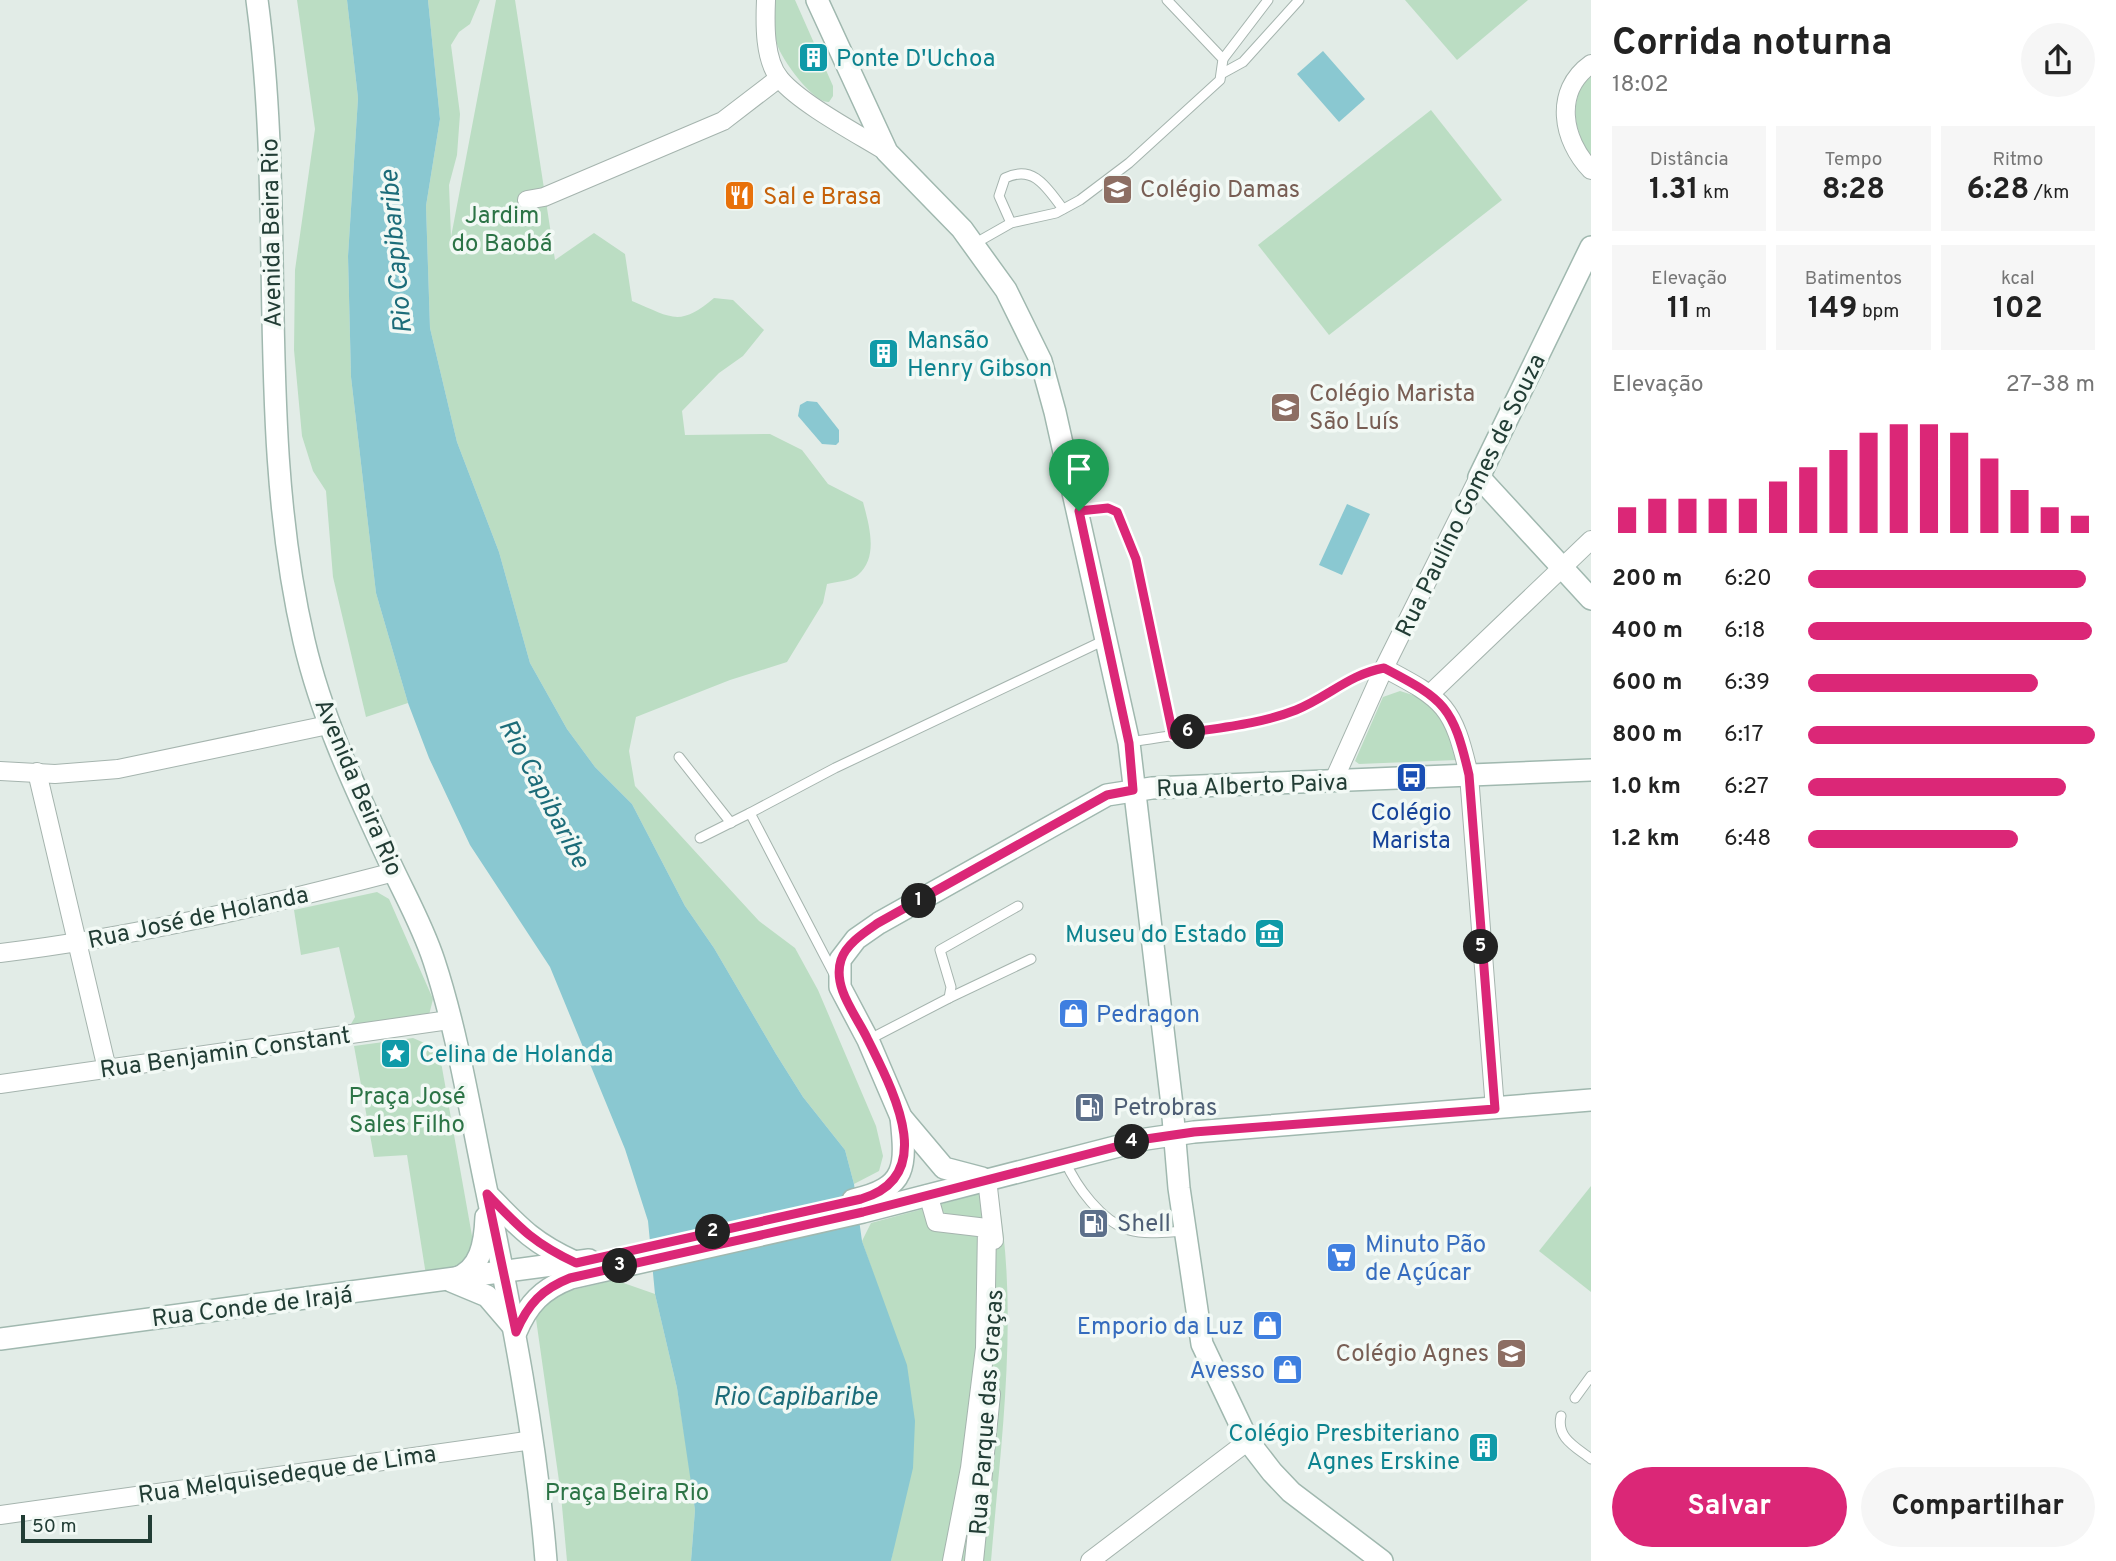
<!DOCTYPE html>
<html lang="pt">
<meta charset="utf-8">
<style>
body{margin:0;font-family:Overpass,sans-serif;background:#f6f6f6;color:#222;height:100vh;display:flex;flex-direction:column;font-size:26px;white-space:nowrap}
*{box-sizing:border-box;margin:0}
p{font-size:23px;color:#767676}
.icon{flex:none;width:38px;height:38px;fill:none;stroke:currentColor;stroke-width:2;stroke-linecap:round;stroke-linejoin:round}
.map{position:relative;flex:1;overflow:hidden}
.side{display:flex;flex-direction:column;background:#fff;width:525px}
.side>*{flex:none}
.scale{position:absolute;left:21px;bottom:18px;width:131px;box-sizing:border-box;padding-left:7px;border:4px solid #223d35;border-top:0;font-size:19px;line-height:24px;white-space:nowrap;color:#223d35;-webkit-text-stroke:5px #f2f9f5;paint-order:stroke}
.pin{position:absolute;display:grid;place-items:center;width:60px;height:60px;color:#fff;margin:-72px -30px;border-radius:50% 50% 50% 0;rotate:-45deg;box-shadow:0 0 7px #0007}
.pin .icon{rotate:45deg}
.km{position:absolute;width:35px;height:35px;margin:-18px;border-radius:50%;background:#222;color:#fff;font-size:19px;line-height:35px;text-align:center}
.round{display:grid;place-items:center;flex:none;width:74px;height:74px;border-radius:37px;background:#f6f6f6}
.headline{display:flex;align-items:center;justify-content:space-between;height:119px;padding:0 21px}
h1{font-size:38px;font-weight:700;line-height:52px}
.stats{display:grid;grid-template-columns:repeat(3,1fr);gap:10px;height:119px;padding:7px 21px}
.stats div{display:grid;align-content:center;border-radius:0px;background:#f6f6f6;text-align:center}
.stats b{font-size:30px;font-weight:700}
.stats small{font-size:19px;font-weight:400}
.stats p{font-size:19px}
.chart{height:196px;padding:14px 21px}
.chart p{display:flex;justify-content:space-between}
.chart svg{width:100%;height:126px;margin-top:7px;stroke:#db2777;stroke-width:6}
.action{display:flex;gap:14px;margin-top:auto;padding:14px 21px}
.action a{flex:1;height:80px;border-radius:42px;background:#db2777;color:#fff;font-size:28px;font-weight:700;line-height:80px;text-align:center}
.action a+a{background:#f6f6f6;color:#222}
ul{padding:0 21px;list-style:none;font-size:23px}
li{display:grid;grid-template-columns:112px 84px 1fr;align-items:center;height:52px}
li i{height:18px;border-radius:9px;background:#db2777}
main{display:flex;flex:1;min-height:0}
.map>svg:first-child{display:block}
.green{fill:#bbddc3}
.water{fill:#8ac8d1}
.lines{fill:none;stroke-linecap:round;stroke-linejoin:round}
.lane-casing{stroke:#a5b4ae;stroke-width:11}
.street-casing{stroke:#a5b4ae;stroke-width:20}
.secondary-casing{stroke:#a0b8af;stroke-width:24}
.lane{stroke:#fff;stroke-width:9}
.street{stroke:#fff;stroke-width:18}
.secondary{stroke:#fff;stroke-width:21}
.route-casing{stroke:#fff;stroke-width:14}
.route{stroke:#db2777;stroke-width:9}
.labels{text-anchor:middle;stroke-width:7;stroke-linejoin:round;paint-order:stroke}
.culture-label{font-size:24px;fill:#0d838f;stroke:#f2f9f5;text-anchor:start}
.education-label{font-size:24px;fill:#785e54;stroke:#f2f9f5;text-anchor:start}
.food-label{font-size:24px;fill:#c56008;stroke:#f2f9f5;text-anchor:start}
.park-label{font-size:24px;fill:#2c7446;stroke:#f2f9f5}
.street-label{font-size:24px;fill:#223d35;stroke:#f2f9f5}
.transit-label{font-size:24px;fill:#164399;stroke:#f2f9f5}
.shop-label{font-size:24px;fill:#366cbe;stroke:#f2f9f5;text-anchor:start}
.service-label{font-size:24px;fill:#4e5e75;stroke:#f2f9f5;text-anchor:start}
.water-label{font-size:26px;font-style:italic;fill:#1c6c79;stroke:#f2f9f5}
</style>
<main>
<div class="map">
<svg width="1591" height="1561" viewBox="0 0 1591 1561">
<rect width="100%" height="100%" fill="#e2ece7"/>
<g class="green">
<path d="M297,0h50l11,98 -10,158 3,121 25,216 32,110 -42,14 -33,-140 -7,-86 -13,-20 -11,-35 -8,-86 1,-80 20,-141z"/>
<path d="M428,0h52l-10,24 -11,8 -8,13 9,69 -3,41 -8,30 2,52 45,-237h19l40,260 39,-27 31,21 7,47c39,16 47,27 82,-3l19,2 31,30 -21,26 -24,17 -37,38 3,24 85,-1 32,16 26,34 35,18c6,23 16,55 -5,73 -7,6 -22,7 -31,9l-4,19 -36,59 -57,18 -94,37 -7,34 6,35 124,135 36,27 23,42 58,136 7,30 -4,15 -25,13 -9,-34 -42,-53 -27,-43 -62,-106 -29,-42 -53,-102 -37,-37 -28,-38 -37,-66 -31,-111 -42,-110 -27,-114 -4,-122 14,-87z"/>
<path d="M774,0h21l38,86v10l-4,6c-15,2 -48,-43 -52,-58 -3,-14 -2,-30 -3,-44z"/>
<path d="M1405,0h123l-71,60z"/>
<path d="M1591,74v84c-17,-27 -24,-59 0,-84z"/>
<path d="M1431,110l71,90 -173,135 -71,-90z"/>
<path d="M1400,691l19,6 22,12 16,51 -98,4 -4,-3 28,-64z"/>
<path d="M377,892l12,7 44,100 -4,16 -82,16 8,-14 -16,-70 -38,8 -7,-45z"/>
<path d="M413,1038l16,7 12,17 33,185 -8,21 -40,7 -19,-120 -33,2 -20,-111z"/>
<path d="M1591,1186v106l-52,-41z"/>
<path d="M989,1191l9,5c21,119 3,245 -7,365h-100l8,-42 -17,-220 -20,-58 9,-18z"/>
<path d="M615,1280l40,14 22,94 11,69 7,53 -4,51h-124l-6,-66 -26,-183 25,-19z"/>
</g>
<g class="water">
<path d="M347,0h81l12,119 -14,87 4,122 27,114 42,110 31,111 37,66 28,38 37,37 53,102 29,42 62,106 27,43 42,53 9,34 8,57 45,124 8,56 -2,47 -22,93h-200l4,-51 -18,-122 -22,-94 -7,-73 -23,-72 -75,-182 -80,-122 -41,-87 -21,-55 -32,-110 -25,-216 -3,-121 10,-158z"/>
<path d="M1323,51l42,48 -26,23 -42,-48z"/>
<path d="M807,401l10,1 22,28v12l-3,3 -14,-1 -24,-28 2,-11z"/>
<path d="M1347,504l23,10 -28,61 -23,-10z"/>
</g>
<g class="lines">
<defs>
<g id="lane">
<path d="M1223,59l45,-59"/>
<path d="M1223,73l20,-11 56,-62"/>
<path d="M1011,223l-12,-27 6,-18c29,-14 42,10 58,31"/>
<path d="M974,244l37,-21 45,-10 24,-13 49,-37 91,-83 3,-21 -56,-59"/>
<path d="M1079,511l29,-3 9,4 19,47 37,176"/>
<path d="M1131,742c52,-9 109,-13 159,-30 34,-11 57,-37 93,-44"/>
<path d="M679,757l52,66"/>
<path d="M700,838l50,-25"/>
<path d="M835,976l-85,-163 85,-45 272,-129"/>
<path d="M949,998l82,-39"/>
<path d="M868,1040l81,-42 2,-11 -11,-37 78,-44"/>
<path d="M1065,1161c11,25 36,60 64,69 17,5 38,2 56,1"/>
<path d="M1575,1398l16,-22"/>
<path d="M1561,1416c-5,22 15,31 30,43"/>
</g>
<g id="street">
<path d="M766,0c-1,23 -2,60 14,79 21,25 78,55 107,73"/>
<path d="M1591,64c-38,27 -29,76 0,106"/>
<path d="M527,200l17,-3 179,-76 56,-43"/>
<path d="M1384,668c61,32 69,38 85,107l26,334"/>
<path d="M1431,693l160,-153"/>
<path d="M0,771l55,3 63,-5 210,-44"/>
<path d="M37,772l70,297"/>
<path d="M1333,782l51,-114 95,-191"/>
<path d="M0,953c134,-16 264,-47 394,-81"/>
<path d="M0,1084l449,-64"/>
<path d="M987,1179l7,61"/>
<path d="M928,1194l8,28 51,6 -2,120 -15,120 -18,93"/>
<path d="M0,1515l533,-75"/>
<path d="M974,1561l17,-167"/>
<path d="M1090,1561l158,-120"/>
</g>
<g id="secondary">
<path d="M257,0c29,213 -2,430 47,641 18,78 53,151 87,224 15,32 32,62 43,96 24,73 36,151 52,227 25,124 50,247 60,373"/>
<path d="M817,0l70,152 75,77 44,61 35,71 14,51 74,331 43,362 7,83 23,156 46,97 24,31 19,20 91,69"/>
<path d="M1591,247l-112,230 112,122"/>
<path d="M982,1178l-38,-10 -43,-51 -33,-77 -28,-53v-27l16,-21 23,-16 228,-128 45,-7 439,-18"/>
<path d="M488,1195c31,32 45,48 87,67"/>
<path d="M853,1200c55,-12 53,-34 48,-83"/>
<path d="M454,1279c27,-8 31,-37 32,-62"/>
<path d="M451,1281l36,15 24,28"/>
<path d="M516,1332c12,-28 26,-43 55,-54l292,-66 283,-73 48,-7 397,-32"/>
<path d="M0,1339l589,-79"/>
</g>
</defs>
<use href="#lane" class="lane-casing"/>
<use href="#street" class="street-casing"/>
<use href="#secondary" class="secondary-casing"/>
<use href="#lane" class="lane"/>
<use href="#street" class="street"/>
<use href="#secondary" class="secondary"/>
</g>
<g class="lines">
<defs>
<path id="route" d="M1108,508l9,4 19,47 37,176c41,-7 85,-10 123,-25 32,-13 54,-36 88,-42 61,32 69,38 85,107l26,334 -301,23 -48,7 -283,73 -293,66c-28,11 -42,26 -54,54l-29,-138c32,33 46,49 89,69l285,-64c79,-23 31,-110 7,-159 -11,-24 -36,-52 -27,-80 5,-16 24,-28 37,-37l229,-128 26,-5 -4,-47 -50,-232z"/>
</defs>
<use href="#route" class="route-casing"/>
<use href="#route" class="route"/>
</g>
<defs>
<symbol id="building-square" viewBox="-11 -11 22 22"><rect x="-9" y="-9" width="18" height="18" rx="4" fill="#0f9aa8" stroke="#f2f9f5"/><path d="M-4-6H4V6H1V3H-1V6H-4ZM-2.5-4.3h1.7v1.8h-1.7ZM.8-4.3h1.7v1.8H.8ZM-2.5-1h1.7V.8h-1.7ZM.8-1h1.7V.8H.8Z" fill="#fff"/></symbol>
<symbol id="school-square" viewBox="-11 -11 22 22"><rect x="-9" y="-9" width="18" height="18" rx="4" fill="#8d6e63" stroke="#f2f9f5"/><path d="M0-5L7-2L0 1L-7-2ZM-4 1L0 2.5L4 1V4Q0 6-4 4Z" fill="#fff"/></symbol>
<symbol id="restaurant-square" viewBox="-11 -11 22 22"><rect x="-9" y="-9" width="18" height="18" rx="4" fill="#e8710a" stroke="#f2f9f5"/><path d="M-5-6h1v4h1v-4h1v4h1v-4h1v5L-1.5 .5V6h-2V.5L-5-1ZM5-6V6H3V1.5H1.5Q1.5-4 5-6Z" fill="#fff"/></symbol>
<symbol id="bus-square" viewBox="-11 -11 22 22"><rect x="-9" y="-9" width="18" height="18" rx="4" fill="#1a4fb4" stroke="#f2f9f5"/><path d="M-5-6H5V4H4V6H2V4H-2V6H-4V4H-5ZM-3.5-4V0h7V-4ZM-3.5 1.2v1.5H-2V1.2ZM2 1.2v1.5H3.5V1.2Z" fill="#fff"/></symbol>
<symbol id="museum-square" viewBox="-11 -11 22 22"><rect x="-9" y="-9" width="18" height="18" rx="4" fill="#0f9aa8" stroke="#f2f9f5"/><path d="M0-6L6-3V-2H-6V-3ZM-5-1h2V3h-2ZM-1-1h2V3h-2ZM3-1h2V3H3ZM-6 4H6V6H-6Z" fill="#fff"/></symbol>
<symbol id="shop-square" viewBox="-11 -11 22 22"><rect x="-9" y="-9" width="18" height="18" rx="4" fill="#3f7fe0" stroke="#f2f9f5"/><path d="M-5-2.5h2.3a2.7 3.5 0 0 1 5.4 0H5L5.5 6h-11ZM-1.5-2.5h3a1.5 2.3 0 0 0-3 0Z" fill="#fff"/></symbol>
<symbol id="sight-square" viewBox="-11 -11 22 22"><rect x="-9" y="-9" width="18" height="18" rx="4" fill="#0f9aa8" stroke="#f2f9f5"/><path d="M0-6L1.8-2.2L6-1.7L2.9 1.2L3.7 5.4L0 3.3L-3.7 5.4L-2.9 1.2L-6-1.7L-1.8-2.2Z" fill="#fff"/></symbol>
<symbol id="fuel-square" viewBox="-11 -11 22 22"><rect x="-9" y="-9" width="18" height="18" rx="4" fill="#5c6f8a" stroke="#f2f9f5"/><path d="M-5.5-6h7V0h2V4h1.3V-2.5L3-4.5l.8-.8L6-3V5H2.5V1h-1V6h-7ZM-4.2-4.7v3.2H.2V-4.7Z" fill="#fff"/></symbol>
<symbol id="supermarket-square" viewBox="-11 -11 22 22"><rect x="-9" y="-9" width="18" height="18" rx="4" fill="#3f7fe0" stroke="#f2f9f5"/><path d="M-6-5.5h2.5l.6 2H6L4.5 2H-2.5L-4.4-4H-6ZM-1.5 3.2a1.3 1.3 0 1 0 .1 0ZM3 3.2a1.3 1.3 0 1 0 .1 0Z" fill="#fff"/></symbol>
</defs>
<g fill-rule="evenodd">
<use href="#building-square" x="796" y="40" width="35" height="35"/>
<use href="#school-square" x="1100" y="172" width="35" height="35"/>
<use href="#restaurant-square" x="722" y="178" width="35" height="35"/>
<use href="#building-square" x="866" y="336" width="35" height="35"/>
<use href="#school-square" x="1268" y="390" width="35" height="35"/>
<use href="#bus-square" x="1394" y="760" width="35" height="35"/>
<use href="#museum-square" x="1252" y="916" width="35" height="35"/>
<use href="#shop-square" x="1056" y="996" width="35" height="35"/>
<use href="#sight-square" x="378" y="1036" width="35" height="35"/>
<use href="#fuel-square" x="1072" y="1090" width="35" height="35"/>
<use href="#fuel-square" x="1076" y="1206" width="35" height="35"/>
<use href="#supermarket-square" x="1324" y="1240" width="35" height="35"/>
<use href="#shop-square" x="1250" y="1308" width="35" height="35"/>
<use href="#school-square" x="1494" y="1336" width="35" height="35"/>
<use href="#shop-square" x="1270" y="1352" width="35" height="35"/>
<use href="#building-square" x="1466" y="1430" width="35" height="35"/>
</g>
<g class="labels">
<g class="culture-label">
<text x="836" y="66">Ponte D'Uchoa</text>
<text x="907" y="348">Mansão<tspan x="907" dy="28">Henry Gibson</tspan></text>
<text x="1247" y="942" text-anchor="end">Museu do Estado</text>
<text x="419" y="1062">Celina de Holanda</text>
<text x="1460" y="1441" text-anchor="end">Colégio Presbiteriano<tspan x="1460" dy="28">Agnes Erskine</tspan></text>
</g>
<g class="education-label">
<text x="1140" y="197">Colégio Damas</text>
<text x="1309" y="401">Colégio Marista<tspan x="1309" dy="28">São Luís</tspan></text>
<text x="1489" y="1361" text-anchor="end">Colégio Agnes</text>
</g>
<g class="food-label">
<text x="763" y="204">Sal e Brasa</text>
</g>
<g class="park-label">
<text x="502" y="223">Jardim<tspan x="502" dy="28">do Baobá</tspan></text>
<text x="407" y="1104">Praça José<tspan x="407" dy="28">Sales Filho</tspan></text>
<text x="627" y="1500">Praça Beira Rio</text>
</g>
<g class="street-label">
<text transform="translate(271 233) rotate(-91)" y="8">Avenida Beira Rio</text>
<text transform="translate(1470 495) rotate(-64)" y="8">Rua Paulino Gomes de Souza</text>
<text transform="translate(1252 785) rotate(-2)" y="8">Rua Alberto Paiva</text>
<text transform="translate(359 787) rotate(67)" y="8">Avenida Beira Rio</text>
<text transform="translate(198 917) rotate(-12)" y="8">Rua José de Holanda</text>
<text transform="translate(225 1052) rotate(-8)" y="8">Rua Benjamin Constant</text>
<text transform="translate(252 1306) rotate(-7)" y="8">Rua Conde de Irajá</text>
<text transform="translate(986 1412) rotate(-86)" y="8">Rua Parque das Graças</text>
<text transform="translate(287 1474) rotate(-8)" y="8">Rua Melquisedeque de Lima</text>
</g>
<g class="transit-label">
<text x="1411" y="820">Colégio<tspan x="1411" dy="28">Marista</tspan></text>
</g>
<g class="shop-label">
<text x="1096" y="1022">Pedragon</text>
<text x="1365" y="1252">Minuto Pão<tspan x="1365" dy="28">de Açúcar</tspan></text>
<text x="1244" y="1334" text-anchor="end">Emporio da Luz</text>
<text x="1265" y="1378" text-anchor="end">Avesso</text>
</g>
<g class="service-label">
<text x="1113" y="1115">Petrobras</text>
<text x="1117" y="1231">Shell</text>
</g>
<g class="water-label">
<text transform="translate(395 252) rotate(-95)" y="9">Rio Capibaribe</text>
<text transform="translate(545 793) rotate(62)" y="9">Rio Capibaribe</text>
<text x="795" y="1405">Rio Capibaribe</text>
</g>
</g>
</svg>
<div class="scale">50 m</div>
<div class="pin" style="left:1079px;top:511px;background:#1e9e55"><svg class="icon" aria-label="arrive" viewBox="0 0 24 24"><path d="M6 21V4h12l-3 4 3 4H6"/></svg></div>
<b class="km" style="left:919px;top:901px">1</b>
<b class="km" style="left:713px;top:1232px">2</b>
<b class="km" style="left:620px;top:1266px">3</b>
<b class="km" style="left:1132px;top:1142px">4</b>
<b class="km" style="left:1481px;top:947px">5</b>
<b class="km" style="left:1188px;top:732px">6</b>
</div>
<section class="side">
<div class="headline"><div><h1>Corrida noturna</h1><p>18:02</p></div><a class="round"><svg class="icon" aria-label="share" viewBox="0 0 24 24"><path d="M12 15V3M7 8l5-5 5 5M5 13v7h14v-7"/></svg></a></div>
<div class="stats">
<div><p>Distância</p><b>1.31<small> km</small></b></div>
<div><p>Tempo</p><b>8:28</b></div>
<div><p>Ritmo</p><b>6:28<small> /km</small></b></div>
</div>
<div class="stats">
<div><p>Elevação</p><b>11<small> m</small></b></div>
<div><p>Batimentos</p><b>149<small> bpm</small></b></div>
<div><p>kcal</p><b>102</b></div>
</div>
<div class="chart"><p><span>Elevação</span>27–38 m</p>
<svg viewBox="0 0 160 44" preserveAspectRatio="none"><path d="M5 44V35M15 44V32M25 44V32M35 44V32M45 44V32M55 44V26M65 44V21M75 44V15M85 44V9M95 44V6M105 44V6M115 44V9M125 44V18M135 44V29M145 44V35M155 44V38"/></svg>
</div>
<ul>
<li><b>200 m</b>6:20<i style="width:97%"></i></li>
<li><b>400 m</b>6:18<i style="width:99%"></i></li>
<li><b>600 m</b>6:39<i style="width:80%"></i></li>
<li><b>800 m</b>6:17<i style="width:100%"></i></li>
<li><b>1.0 km</b>6:27<i style="width:90%"></i></li>
<li><b>1.2 km</b>6:48<i style="width:73%"></i></li>
</ul>
<div class="action"><a>Salvar</a><a>Compartilhar</a></div>
</section>
</main>
